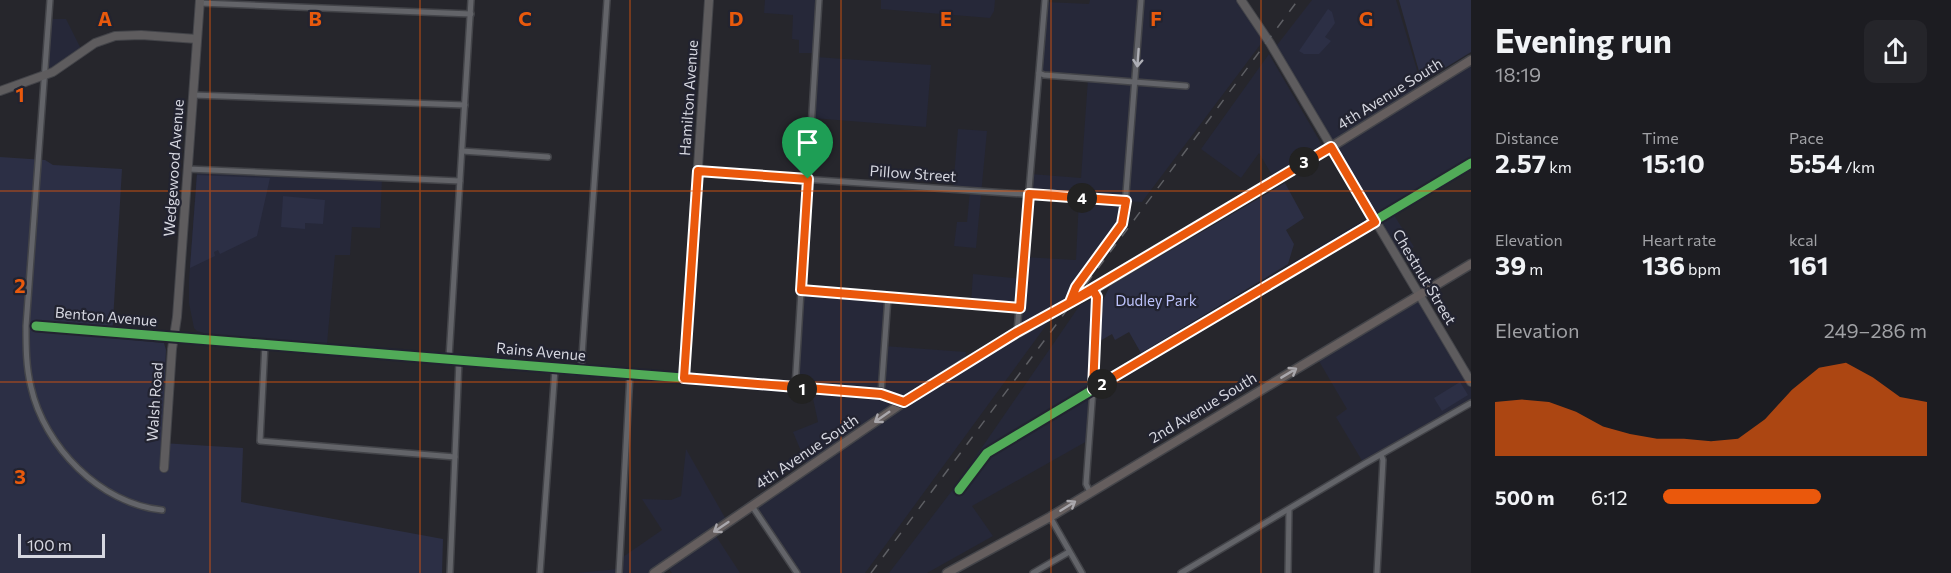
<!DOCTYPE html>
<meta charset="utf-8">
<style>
body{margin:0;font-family:Commissioner,sans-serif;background:#25252a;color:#f1f3f6;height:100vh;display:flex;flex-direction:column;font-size:22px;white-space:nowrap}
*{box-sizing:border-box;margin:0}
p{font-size:20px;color:#a0a1a5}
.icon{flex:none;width:33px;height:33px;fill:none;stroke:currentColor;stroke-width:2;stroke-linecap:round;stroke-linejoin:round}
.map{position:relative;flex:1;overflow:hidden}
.drawer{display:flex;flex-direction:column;background:#1c1c21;width:480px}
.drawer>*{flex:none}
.scale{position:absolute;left:18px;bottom:15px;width:87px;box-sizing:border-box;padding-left:6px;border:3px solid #d6d7e0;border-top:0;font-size:16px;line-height:21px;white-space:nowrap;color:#d6d7e0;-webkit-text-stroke:4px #222330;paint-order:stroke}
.pin{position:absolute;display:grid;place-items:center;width:51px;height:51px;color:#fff;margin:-62px -26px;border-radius:50% 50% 50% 0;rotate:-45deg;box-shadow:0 0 6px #0007}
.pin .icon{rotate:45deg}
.km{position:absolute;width:30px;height:30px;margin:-15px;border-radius:50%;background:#222;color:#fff;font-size:16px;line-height:30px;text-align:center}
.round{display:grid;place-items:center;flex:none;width:63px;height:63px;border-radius:12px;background:#25252a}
.summary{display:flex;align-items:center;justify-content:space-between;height:102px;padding:0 24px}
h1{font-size:33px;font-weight:700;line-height:45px}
.figures{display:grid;grid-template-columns:repeat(3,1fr);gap:9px;height:102px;padding:6px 24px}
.figures div{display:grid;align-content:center}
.figures b{font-size:26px;font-weight:700}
.figures small{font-size:16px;font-weight:400}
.figures p{font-size:16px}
.chart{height:168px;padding:12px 24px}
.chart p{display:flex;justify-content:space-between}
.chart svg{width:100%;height:108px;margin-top:6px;fill:#ea580c;opacity:.7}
ul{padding:0 24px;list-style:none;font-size:20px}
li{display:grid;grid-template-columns:96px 72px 1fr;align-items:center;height:45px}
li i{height:15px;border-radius:8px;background:#ea580c}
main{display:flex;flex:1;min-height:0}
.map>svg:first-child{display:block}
.built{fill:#262839}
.green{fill:#2c2f45}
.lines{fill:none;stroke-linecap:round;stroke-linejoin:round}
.street-casing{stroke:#434449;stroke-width:8}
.secondary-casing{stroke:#434449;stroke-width:10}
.primary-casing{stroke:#434449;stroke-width:11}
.street{stroke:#636469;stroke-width:5}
.secondary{stroke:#5e5c5e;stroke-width:8}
.primary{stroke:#655e5e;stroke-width:8}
.rail{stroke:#5e5f64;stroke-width:1.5;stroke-dasharray:10 10;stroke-linecap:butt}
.cycleway-casing{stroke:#222330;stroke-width:13}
.cycleway{stroke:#51ab58;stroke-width:9}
.oneway{stroke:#aeafb6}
.oneway2{stroke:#a9a7ac}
.route-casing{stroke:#fff;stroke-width:12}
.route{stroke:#ea580c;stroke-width:8}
.grid{fill:none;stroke:#e8590c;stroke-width:1.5;stroke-opacity:0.55}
.labels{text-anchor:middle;stroke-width:4.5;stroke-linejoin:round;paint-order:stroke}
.street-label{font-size:15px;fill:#d6d7e0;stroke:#222330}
.park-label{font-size:15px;fill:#bcc2fa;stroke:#222330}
.grid-label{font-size:20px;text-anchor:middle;font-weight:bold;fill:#e8590c;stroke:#222330;stroke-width:4.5;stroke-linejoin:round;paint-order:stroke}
</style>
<main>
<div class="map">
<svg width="1471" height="573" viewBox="0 0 1471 573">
<rect width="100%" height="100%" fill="#26262c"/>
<g class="built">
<path d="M765,0h54l-3,53h-17v-13l-7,-1 1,-24 -29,-2z"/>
<path d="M881,0h114l-1,11 -4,7 -109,-9z"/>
<path d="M1090,0h151l25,37 -124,165 -16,-1 -2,18 -48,68 -6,15 -12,7 -193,264h-68l-45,-67 56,-38 -15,-36 25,-10 -7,-33 -16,-1 6,-98 87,7 -4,49 82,6 -1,11 53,-31 1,-24 -48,-5 2,-29 49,5 2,-22 52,3 3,-62 -49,-4 1,-20 50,4 7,-99 -49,-6 6,-71 44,2z"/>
<path d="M1312,0h84l27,90 48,-30v103l-79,49 22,35 -18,10 -122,-208z"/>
<path d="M49,19h17l16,32 -37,24z"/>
<path d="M1269,54l53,91 -50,30 -13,-22 -18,25 -40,-29z"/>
<path d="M816,57l115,8 -5,62 -114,-9z"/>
<path d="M958,129l29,2 -11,117 -22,-2 3,-24h10l3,-31 -17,-2z"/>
<path d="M197,170l185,8 -2,50 -28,-1 -2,28h-15l-8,89 -117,-9 -13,-4 -3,-3 -5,-25v-23z"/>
<path d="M1419,295l52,87v21l-107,61 -28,-47 11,-8 -31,-53z"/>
<path d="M1097,297l-8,143 -117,66 21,30 -66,37h-38l65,-85 126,-183z"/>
<path d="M686,449l42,74 -14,10 26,40h-68l-6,-8 -12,8h-78l43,-4 1,-10 42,-29 -20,-31 29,1 10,-4z"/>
</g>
<g class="green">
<path d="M1399,0h72v52l-49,30z"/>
<path d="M1328,9l4,3 3,11 -10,14 6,4 -12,13h-15l-5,-3z"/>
<path d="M0,157l45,3 8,5 69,4 -10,169 52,5 2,7 -4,93 81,5 -2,54 202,37 -1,34h-442z"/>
<path d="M197,175l73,3 -13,58 -37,18 -2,-4 -4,2 1,4 -25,12z"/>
<path d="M1285,183l19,35 -18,12 8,14 -6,20 -147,89 -12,-21 -14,8 -3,-6 -12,7 3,-41 7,-14z"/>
<path d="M283,196l42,4 -2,24 -18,-1v6l-24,-2z"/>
<path d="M1460,382l8,13 -26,16 -8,-13z"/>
</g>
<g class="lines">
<defs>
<g id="street">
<path d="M50,0l-24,326c0,21 0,41 5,61 13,59 69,117 131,123"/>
<path d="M200,3l271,11"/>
<path d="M1039,73l5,2 142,11"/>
<path d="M193,95l272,10"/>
<path d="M462,151l86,6"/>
<path d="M188,169l272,12"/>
<path d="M698,172l428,29"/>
<path d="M801,290l219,18"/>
<path d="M1070,302l6,-15 48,-68 17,-219"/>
<path d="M36,326l138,12"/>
<path d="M1017,332l28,-332"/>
<path d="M265,344l-5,97 195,16"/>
<path d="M449,358l22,-358"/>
<path d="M581,370l26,-370"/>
<path d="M795,388l24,-388"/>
<path d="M881,394l7,-97"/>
<path d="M959,490l28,-37 484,-290"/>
<path d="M1090,492l-4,-8 7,-95 4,-92 -4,-7"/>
<path d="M752,506l45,67"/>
<path d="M1050,517l32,56"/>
<path d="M450,573l9,-213"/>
<path d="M540,573l15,-204"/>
<path d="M619,573l11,-199"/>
<path d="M1033,573l36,-21"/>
<path d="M1181,573l183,-109 107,-61"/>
<path d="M1288,573l1,-63"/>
<path d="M1377,573l6,-113 -2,-5"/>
</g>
<g id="secondary">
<path d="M1241,0l29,43 201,339"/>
<path d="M0,91l53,-19 42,-29 20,-7 26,-1 56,4"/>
<path d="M174,338l275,20 106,11 326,25 23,8"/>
<path d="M684,378l25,-378"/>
<path d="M164,468l8,-119 5,-32 23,-317"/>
</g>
<g id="primary">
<path d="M654,573l250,-171 61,-39 128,-73 238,-143 140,-87"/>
<path d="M947,573l103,-56 421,-253"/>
</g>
</defs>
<use href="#street" class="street-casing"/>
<use href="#secondary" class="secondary-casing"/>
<use href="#primary" class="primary-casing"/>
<use href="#street" class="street"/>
<use href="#secondary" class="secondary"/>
<use href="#primary" class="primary"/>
<path class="rail" d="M871,573l427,-573"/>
<defs>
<g id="cycleway">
<path d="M36,326l845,68 23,8"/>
<path d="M959,490l28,-37 484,-290"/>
</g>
</defs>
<use href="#cycleway" class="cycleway-casing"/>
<use href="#cycleway" class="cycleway"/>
</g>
<defs><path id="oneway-shaft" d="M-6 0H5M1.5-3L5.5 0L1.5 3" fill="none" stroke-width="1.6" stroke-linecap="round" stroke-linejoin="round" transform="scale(1.5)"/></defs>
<use class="oneway" href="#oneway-shaft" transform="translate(1138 58) rotate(94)"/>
<g class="oneway2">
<use href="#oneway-shaft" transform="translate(1289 373) rotate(-31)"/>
<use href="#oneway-shaft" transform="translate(882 417) rotate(145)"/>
<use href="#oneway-shaft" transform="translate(1068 506) rotate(-32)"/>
<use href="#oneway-shaft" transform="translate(721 527) rotate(146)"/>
</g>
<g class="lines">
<defs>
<path id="route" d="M808,179l-110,-8 -14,207 197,16 23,8 113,-70 76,-42 4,7 -4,92 282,-167 -44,-75 -261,155 6,-15 46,-63 4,-23 -97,-7 -9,114 -219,-18 7,-111"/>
</defs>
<use href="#route" class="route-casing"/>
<use href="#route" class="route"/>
</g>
<path class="grid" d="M210,0v573M420,0v573M630,0v573M841,0v573M1051,0v573M1261,0v573M0,191h1471M0,382h1471"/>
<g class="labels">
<g class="street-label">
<text transform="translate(1390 94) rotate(-32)" y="5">4th Avenue South</text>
<text transform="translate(689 98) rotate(-86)" y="5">Hamilton Avenue</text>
<text transform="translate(174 168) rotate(-86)" y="5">Wedgewood Avenue</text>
<text transform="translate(913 174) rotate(4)" y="5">Pillow Street</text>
<text transform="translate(1424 277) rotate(59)" y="5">Chestnut Street</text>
<text transform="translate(106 317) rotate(5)" y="5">Benton Avenue</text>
<text transform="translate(541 352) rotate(5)" y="5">Rains Avenue</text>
<text transform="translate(155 402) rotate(-86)" y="5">Walsh Road</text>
<text transform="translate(1203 408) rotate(-31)" y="5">2nd Avenue South</text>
<text transform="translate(807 452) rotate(-34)" y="5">4th Avenue South</text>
</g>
<g class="park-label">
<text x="1156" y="306">Dudley Park</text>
</g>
</g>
<g class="grid-label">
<text x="105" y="26">A</text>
<text x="315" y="26">B</text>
<text x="525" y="26">C</text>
<text x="736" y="26">D</text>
<text x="946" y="26">E</text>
<text x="1156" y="26">F</text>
<text x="1366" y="26">G</text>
<text x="20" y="102">1</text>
<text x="20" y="293">2</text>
<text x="20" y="484">3</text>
</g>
</svg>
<div class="scale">100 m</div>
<div class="pin" style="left:808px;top:179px;background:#1e9e55"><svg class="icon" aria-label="arrive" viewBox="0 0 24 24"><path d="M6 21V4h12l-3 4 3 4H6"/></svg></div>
<b class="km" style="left:802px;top:389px">1</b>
<b class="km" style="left:1102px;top:384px">2</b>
<b class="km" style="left:1304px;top:162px">3</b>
<b class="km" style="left:1082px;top:198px">4</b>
</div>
<section class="drawer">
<div class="summary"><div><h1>Evening run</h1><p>18:19</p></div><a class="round"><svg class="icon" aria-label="share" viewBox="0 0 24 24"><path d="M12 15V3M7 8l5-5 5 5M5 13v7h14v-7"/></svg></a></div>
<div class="figures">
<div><p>Distance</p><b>2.57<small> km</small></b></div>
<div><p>Time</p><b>15:10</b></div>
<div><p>Pace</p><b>5:54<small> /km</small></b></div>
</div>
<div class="figures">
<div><p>Elevation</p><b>39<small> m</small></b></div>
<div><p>Heart rate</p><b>136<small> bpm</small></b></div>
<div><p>kcal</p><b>161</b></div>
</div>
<div class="chart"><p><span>Elevation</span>249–286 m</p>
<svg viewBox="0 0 160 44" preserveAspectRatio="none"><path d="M0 44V22L10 21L20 22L30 26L40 32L50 35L60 37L70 37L80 38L90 37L100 29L110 17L120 8L130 6L140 12L150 20L160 22V44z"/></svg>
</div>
<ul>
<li><b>500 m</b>6:12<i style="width:60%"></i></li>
</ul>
</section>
</main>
